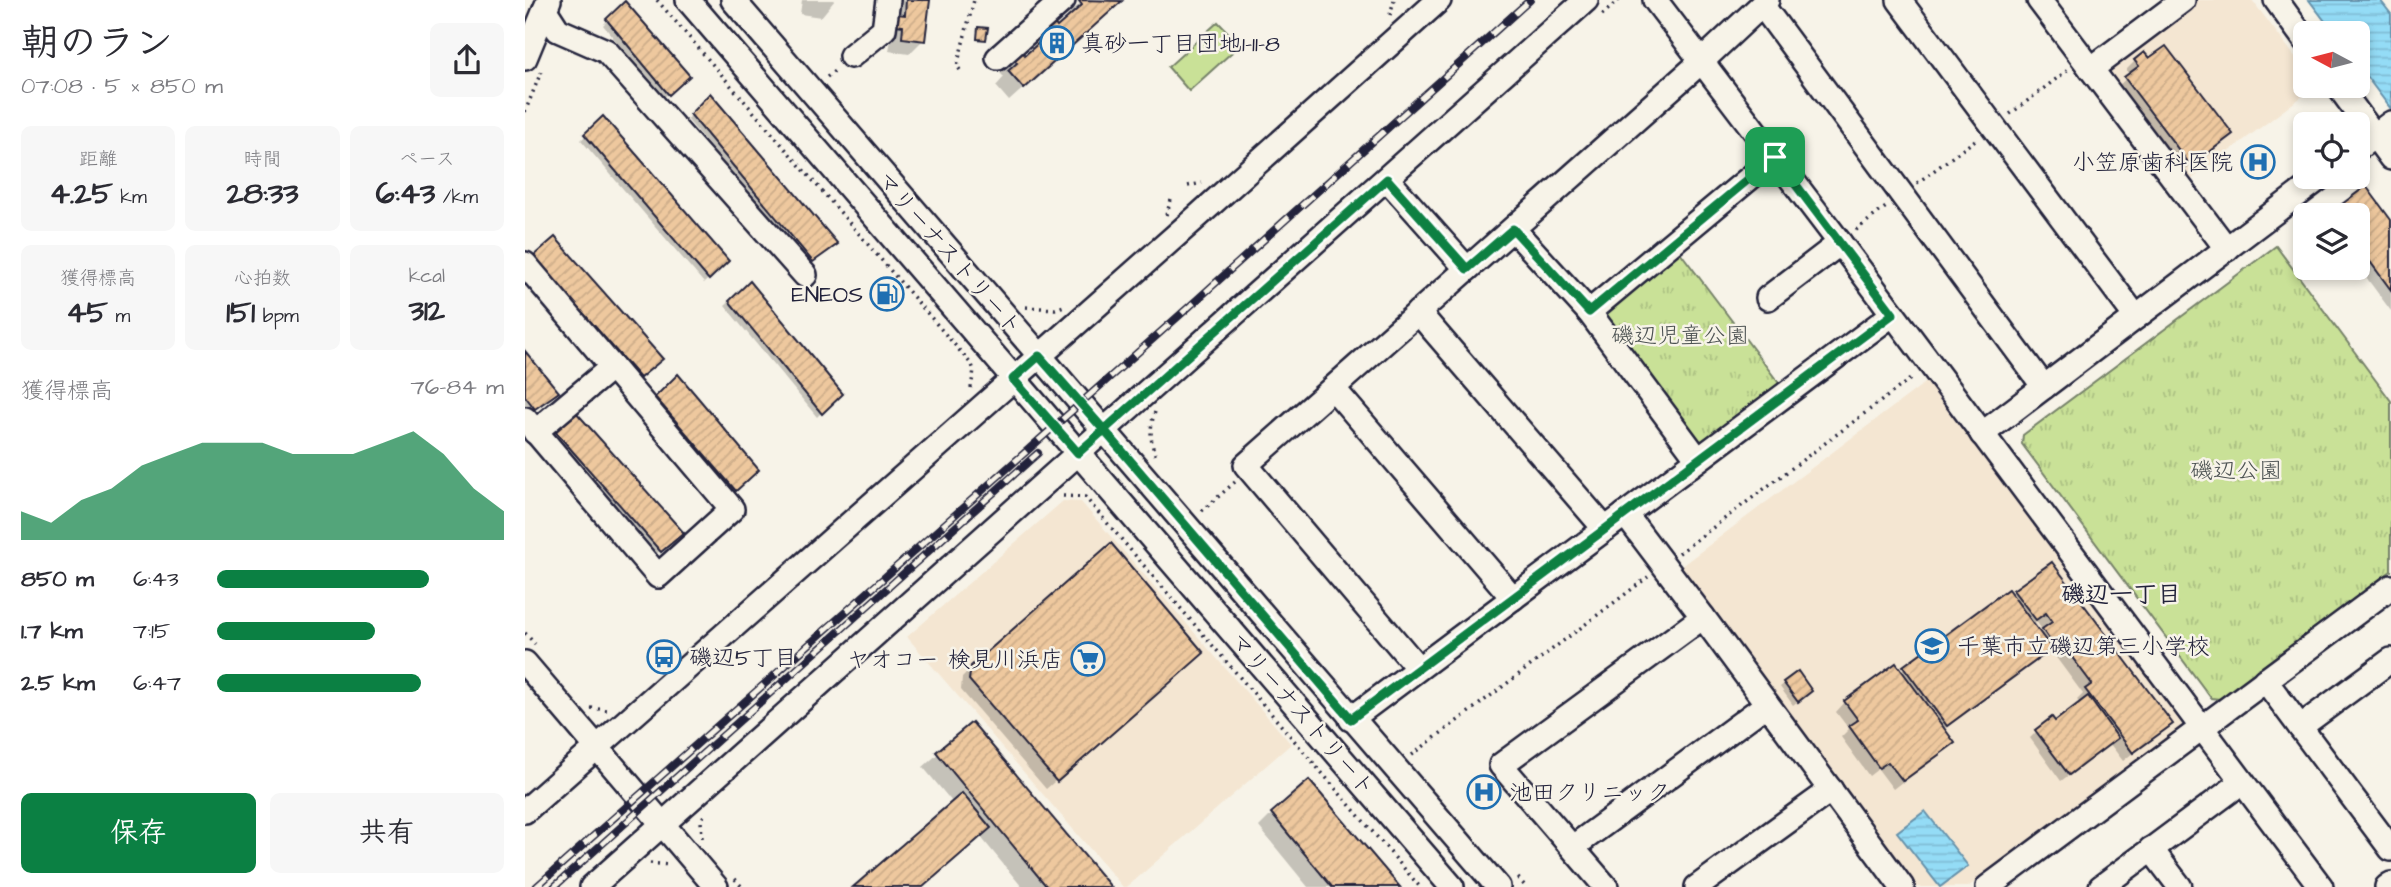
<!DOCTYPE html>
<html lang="ja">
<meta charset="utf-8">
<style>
body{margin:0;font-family:"Architects Daughter","Klee One",sans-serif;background:#f7f7f7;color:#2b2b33;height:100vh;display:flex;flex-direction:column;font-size:26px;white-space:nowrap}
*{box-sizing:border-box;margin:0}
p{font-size:23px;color:#7c7c81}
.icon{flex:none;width:38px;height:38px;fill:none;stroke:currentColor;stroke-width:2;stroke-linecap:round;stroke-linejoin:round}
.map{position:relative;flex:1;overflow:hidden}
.sheet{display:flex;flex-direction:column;background:#fff;width:525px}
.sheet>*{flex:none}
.needle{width:46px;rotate:277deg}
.controls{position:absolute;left:1768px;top:21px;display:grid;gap:14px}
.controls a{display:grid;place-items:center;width:77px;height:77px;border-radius:10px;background:#fff;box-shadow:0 4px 10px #0003;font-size:35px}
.pin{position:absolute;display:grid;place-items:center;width:60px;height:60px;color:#fff;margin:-30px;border-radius:14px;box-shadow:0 4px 10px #0006}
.round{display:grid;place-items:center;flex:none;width:74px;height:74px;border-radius:10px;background:#f7f7f7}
.headline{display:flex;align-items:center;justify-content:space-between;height:119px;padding:0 21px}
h1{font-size:38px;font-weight:700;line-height:52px}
.stats{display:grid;grid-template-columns:repeat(3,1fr);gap:10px;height:119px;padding:7px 21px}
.stats div{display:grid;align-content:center;border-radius:10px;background:#f7f7f7;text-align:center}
.stats b{font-size:30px;font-weight:700}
.stats small{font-size:19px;font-weight:400}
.stats p{font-size:19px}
.chart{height:196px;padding:14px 21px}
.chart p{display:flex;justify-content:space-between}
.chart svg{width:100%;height:126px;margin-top:7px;fill:#0b8043;opacity:.7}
.action{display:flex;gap:14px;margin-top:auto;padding:14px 21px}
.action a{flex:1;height:80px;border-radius:10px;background:#0b8043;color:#fff;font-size:28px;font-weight:700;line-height:80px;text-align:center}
.action a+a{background:#f7f7f7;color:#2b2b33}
ul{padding:0 21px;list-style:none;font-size:23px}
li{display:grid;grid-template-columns:112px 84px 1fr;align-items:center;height:52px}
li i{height:18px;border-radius:9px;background:#0b8043}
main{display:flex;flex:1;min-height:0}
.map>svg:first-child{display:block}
.built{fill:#f4e6d2}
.grass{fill:#c9e197;stroke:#768269;stroke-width:2}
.park{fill:url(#park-tufts);stroke:#768269;stroke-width:2}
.water{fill:url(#water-rules);stroke:#6692ab;stroke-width:2}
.shadow{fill:#0003;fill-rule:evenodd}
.building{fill:url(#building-hatch);stroke:#22223b;stroke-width:2}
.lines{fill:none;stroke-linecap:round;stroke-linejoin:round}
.minor-casing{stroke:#22223b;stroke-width:28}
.path{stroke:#22223b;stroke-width:3.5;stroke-dasharray:2 5;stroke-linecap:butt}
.minor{stroke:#f7f3e8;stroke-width:23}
.rail-casing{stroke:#22223b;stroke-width:8}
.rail{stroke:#f7f3e8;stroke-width:5;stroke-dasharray:16;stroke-linecap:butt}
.route-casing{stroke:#fff;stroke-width:14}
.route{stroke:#0b8043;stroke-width:9}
.labels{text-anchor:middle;stroke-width:5;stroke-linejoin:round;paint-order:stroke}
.poi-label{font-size:23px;fill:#22223b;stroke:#f7f3e8;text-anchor:start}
.street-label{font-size:23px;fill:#22223b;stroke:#f7f3e8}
.park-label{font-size:23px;fill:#4c5252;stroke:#f7f3e8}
.neighbourhood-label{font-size:24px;font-weight:bold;fill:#22223b;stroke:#f7f3e8}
</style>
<main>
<section class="sheet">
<div class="headline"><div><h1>朝のラン</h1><p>07:08 · 5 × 850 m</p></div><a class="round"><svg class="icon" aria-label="share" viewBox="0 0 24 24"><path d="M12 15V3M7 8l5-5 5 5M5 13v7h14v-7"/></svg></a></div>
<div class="stats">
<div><p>距離</p><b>4.25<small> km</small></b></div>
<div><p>時間</p><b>28:33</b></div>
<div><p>ペース</p><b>6:43<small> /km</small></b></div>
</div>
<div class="stats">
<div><p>獲得標高</p><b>45<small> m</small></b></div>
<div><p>心拍数</p><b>151<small> bpm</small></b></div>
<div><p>kcal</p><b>312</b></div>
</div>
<div class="chart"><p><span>獲得標高</span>76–84 m</p>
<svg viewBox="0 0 160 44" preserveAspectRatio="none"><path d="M0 44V34L10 38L20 30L30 26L40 18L50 14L60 10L70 10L80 10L90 14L100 14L110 14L120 10L130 6L140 14L150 26L160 34V44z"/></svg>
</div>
<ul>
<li><b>850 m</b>6:43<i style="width:74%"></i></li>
<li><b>1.7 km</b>7:15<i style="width:55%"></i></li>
<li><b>2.5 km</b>6:47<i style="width:71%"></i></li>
</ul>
<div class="action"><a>保存</a><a>共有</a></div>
</section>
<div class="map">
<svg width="1866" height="887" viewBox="0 0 1866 887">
<defs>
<pattern id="park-tufts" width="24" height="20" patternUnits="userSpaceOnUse" patternTransform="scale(1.75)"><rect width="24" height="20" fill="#c9e197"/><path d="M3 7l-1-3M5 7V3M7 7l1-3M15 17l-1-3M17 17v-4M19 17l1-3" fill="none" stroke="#acc183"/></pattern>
<pattern id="water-rules" width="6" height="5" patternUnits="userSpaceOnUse" patternTransform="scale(1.75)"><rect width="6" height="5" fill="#94dcf6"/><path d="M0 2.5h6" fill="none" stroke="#7fbcd4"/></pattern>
<pattern id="building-hatch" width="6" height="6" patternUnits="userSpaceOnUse" patternTransform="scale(1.75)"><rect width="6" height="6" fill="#eec89e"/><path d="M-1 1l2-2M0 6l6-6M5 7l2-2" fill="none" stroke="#ccac89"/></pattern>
</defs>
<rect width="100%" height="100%" fill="#f7f3e8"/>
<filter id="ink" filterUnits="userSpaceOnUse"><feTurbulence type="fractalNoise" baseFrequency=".0143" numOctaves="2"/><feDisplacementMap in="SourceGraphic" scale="14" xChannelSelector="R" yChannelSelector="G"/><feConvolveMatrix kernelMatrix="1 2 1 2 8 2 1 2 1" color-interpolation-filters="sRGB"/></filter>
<g filter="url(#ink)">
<g class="built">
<path d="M1673,0h54l53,70v16h11l-128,96 -79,-107v-9z"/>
<path d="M1401,382h6l252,338 -2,7 -214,160h-54l-235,-315 1,-5z"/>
<path d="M538,501l18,1 210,242 -164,143h-4l-216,-250z"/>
</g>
<path class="grass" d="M693,22l22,23 -51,46 -21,-24z"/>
<g class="park">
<path d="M1751,246l115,155v170l-171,128 -9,-1 -189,-254 1,-9z"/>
<path d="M1155,252l101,134 -74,58 -9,-1 -94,-124 1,-9z"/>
</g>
<g class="water">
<path d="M1784,0h71l11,14v95l-34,-45v-31h-23z"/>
<path d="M1400,811l43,55 -28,21 -43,-55z"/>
</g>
<g class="shadow">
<path d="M277,0h33l-14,17 -21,-3z"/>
<path d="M370,0h33l-5,40 -14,14 -20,-3 2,-12 -8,-1z"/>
<path d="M559,0h40l-5,4 -1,-1 -109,98 -13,-15 8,-9 -4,-4 21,-20 4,5 10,-9 -3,-3 14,-14 8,-7 3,5 12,-11 -2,-3z"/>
<path d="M100,3l59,77 -21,18 -60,-73z"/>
<path d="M1610,61l95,73 -49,40 -65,-86 14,-13 -4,-5z"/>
<path d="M185,96l121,152 -23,17 -121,-146z"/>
<path d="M78,119l124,142 -23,22 -123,-143z"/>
<path d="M1841,189l25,34v88l-34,-46v-50h-26z"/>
<path d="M30,239l102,124 -22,18 -105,-119z"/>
<path d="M225,284l90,110 -23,23 -92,-111z"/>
<path d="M0,354l27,42 -22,16 -5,-7z"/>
<path d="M153,377l79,93 -27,24 -78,-92z"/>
<path d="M50,413l102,124 -22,18 -104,-119z"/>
<path d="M1526,564l119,159 -47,38 -13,-17 -49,37 -31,-43 6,-6 18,-8 27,-20 -4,-4 6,-6 -31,-42 -6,5 -2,-3 -102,76 10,13 -59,46 -15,-20 -9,7 -28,-39 8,-8 -13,-17 9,-10 55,-31 111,-76zM1511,621l7,10 -3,3 -8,-10z"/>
<path d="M668,662l-147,127 -85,-99 1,-13 10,-10z"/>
<path d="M1260,683l21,12 -13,10 -13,-18z"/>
<path d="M447,724l136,163h-86l-42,-51 -57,51h-67l97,-84 -30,-36z"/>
<path d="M747,814l125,73h-89l-49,-60z"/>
</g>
<g class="building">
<path d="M381,0h24l-5,41 -23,-3 1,-12 -7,-1 1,-11 8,1z"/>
<path d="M556,0l41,1 -98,88 -16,-18 9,-8 -4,-5 8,-7 4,4 23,-20 -3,-4 9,-8 3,4 25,-22 -3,-4z"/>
<path d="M100,1l65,75 -21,19 -63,-76z"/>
<path d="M453,27l10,1 -2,12 -9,-1z"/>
<path d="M1641,46l67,88 -42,32 -67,-89 15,-11 -5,-6 10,-8 5,6z"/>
<path d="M185,93l128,151 -25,18 -123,-148z"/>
<path d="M78,116l126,145 -20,19 -125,-146z"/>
<path d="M1841,186l25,34v70l-34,-46v-29h-21l-3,-4z"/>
<path d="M30,237l108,122 -23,19 -107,-122z"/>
<path d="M225,281l93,113 -21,20 -93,-113z"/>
<path d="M0,351l34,41 -24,17 -10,-13z"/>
<path d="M153,374l81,96 -23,21 -81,-94z"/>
<path d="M50,411l109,122 -23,19 -107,-122z"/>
<path d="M586,543l93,110 -147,129 -88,-102 2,-14z"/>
<path d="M1527,562l121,162 -40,29 -48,-64 7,-5 -30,-40 -6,5 -14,-20 10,-7 -6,-9 -10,7 -23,-30z"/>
<path d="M1483,589l44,60 -105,77 -44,-60z"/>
<path d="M1371,663l59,80 -52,38 -15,-19 -9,6 -30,-42 9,-6 -14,-19z"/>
<path d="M1273,671l14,20 -14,11 -15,-20z"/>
<path d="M1563,696l30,42 -49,37 -34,-45 17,-13 3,4z"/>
<path d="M447,722l139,165h-64l-111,-135z"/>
<path d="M784,780l91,107h-68l-61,-74z"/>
<path d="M437,793l29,35 -68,59h-70z"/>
</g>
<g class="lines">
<defs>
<g id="minor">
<path d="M163,0l764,887"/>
<path d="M208,0l765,887"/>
<path d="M1130,0l185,243 481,644"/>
<path d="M1374,0l237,317"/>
<path d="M1514,0l188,249"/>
<path d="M1751,0l29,40"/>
<path d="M1237,5l282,382"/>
<path d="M20,10l13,20 48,21 199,224"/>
<path d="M326,56l33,-27 4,-29"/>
<path d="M0,58l24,-58"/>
<path d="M473,58l65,-58"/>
<path d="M1566,69l92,-69"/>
<path d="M1813,86l53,72"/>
<path d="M1832,149l34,-26"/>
<path d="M862,179l80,90"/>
<path d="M988,229l76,83 109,147"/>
<path d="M0,264l207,245 -74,67 -133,-157"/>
<path d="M1243,298l72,-55"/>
<path d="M893,312l187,217"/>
<path d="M1064,312l186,-155"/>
<path d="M808,388l180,210"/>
<path d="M10,432l77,-65"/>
<path d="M1457,434l339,-257"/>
<path d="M1100,514l78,103 199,270"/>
<path d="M0,663l191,224"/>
<path d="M893,668l-172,-203 456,-404 65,-61"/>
<path d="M1740,680l126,169"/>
<path d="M826,719l542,-405"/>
<path d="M1775,727l91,-67"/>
<path d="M0,811l673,-595 241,-216"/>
<path d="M1048,847l194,-143"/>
<path d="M1626,849l29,38"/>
<path d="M67,887l994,-887"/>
<path d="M1081,887l-105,-122 202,-148"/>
<path d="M1172,887l134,-97"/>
<path d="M1463,887l403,-300"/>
<path d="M1576,887l141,-105"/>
<path d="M1862,887l4,-3"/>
</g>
</defs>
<use href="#minor" class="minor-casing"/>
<g class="path">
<path d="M132,0l315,365 2,5 -3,18"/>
<path d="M865,15l4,-15"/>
<path d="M1077,15l17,-15"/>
<path d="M435,70l-3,-4 17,-66"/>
<path d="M302,77l10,-8"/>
<path d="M0,112l16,-40"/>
<path d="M1485,114l58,-44"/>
<path d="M1392,183l61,-45"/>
<path d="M663,186l14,-3"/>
<path d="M1815,186l12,-9"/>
<path d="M641,215l5,-15"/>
<path d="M1331,230l30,-23"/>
<path d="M501,307l29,2 9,-3"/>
<path d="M630,412c-6,16 -5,31 2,47"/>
<path d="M538,496l22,1 335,390"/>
<path d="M677,511l33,-29"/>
<path d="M1154,553l234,-176"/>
<path d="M0,633l10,11"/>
<path d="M66,708l16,2"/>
<path d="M887,755l236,-178"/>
<path d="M177,838l-1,-17 3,-6"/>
<path d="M125,863l20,2"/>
<path d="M993,878l8,9"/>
<path d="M210,879l7,8"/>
</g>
<use href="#minor" class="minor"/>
<defs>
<g id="rail">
<path d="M11,887l654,-581 340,-306"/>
<path d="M29,887l484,-434"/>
</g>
</defs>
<use href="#rail" class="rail-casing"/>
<use href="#rail" class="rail"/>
</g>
</g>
<g class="lines" filter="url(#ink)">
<defs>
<path id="route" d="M1250,157l-186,155 -76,-83 -46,40 -80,-90 -283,251 -65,-74 -26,23 65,74 26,-23 247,289 542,-405 -118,-157"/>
</defs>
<use href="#route" class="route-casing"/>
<use href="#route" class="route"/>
</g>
<defs>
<symbol id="building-ring" viewBox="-11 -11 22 22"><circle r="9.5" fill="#f7f3e8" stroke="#1f6fb2" stroke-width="1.5"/><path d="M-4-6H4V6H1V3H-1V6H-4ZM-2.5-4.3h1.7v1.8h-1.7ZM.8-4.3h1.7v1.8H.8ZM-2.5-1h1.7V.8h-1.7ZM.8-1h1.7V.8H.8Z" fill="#1f6fb2"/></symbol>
<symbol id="hospital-ring" viewBox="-11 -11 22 22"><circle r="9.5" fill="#f7f3e8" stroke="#1f6fb2" stroke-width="1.5"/><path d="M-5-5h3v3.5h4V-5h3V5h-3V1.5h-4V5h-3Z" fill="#1f6fb2"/></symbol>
<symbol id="fuel-ring" viewBox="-11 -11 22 22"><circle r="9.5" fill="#f7f3e8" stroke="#1f6fb2" stroke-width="1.5"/><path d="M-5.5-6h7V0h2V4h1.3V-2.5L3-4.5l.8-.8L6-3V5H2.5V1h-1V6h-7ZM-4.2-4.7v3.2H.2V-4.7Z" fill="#1f6fb2"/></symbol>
<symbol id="school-ring" viewBox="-11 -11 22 22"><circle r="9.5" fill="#f7f3e8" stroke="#1f6fb2" stroke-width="1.5"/><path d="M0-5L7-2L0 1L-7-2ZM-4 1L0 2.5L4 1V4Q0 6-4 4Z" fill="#1f6fb2"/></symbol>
<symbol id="bus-ring" viewBox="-11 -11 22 22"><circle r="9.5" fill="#f7f3e8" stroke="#1f6fb2" stroke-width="1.5"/><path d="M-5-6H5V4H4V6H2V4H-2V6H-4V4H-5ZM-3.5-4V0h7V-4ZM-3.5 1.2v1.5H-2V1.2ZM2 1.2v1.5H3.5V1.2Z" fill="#1f6fb2"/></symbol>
<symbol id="supermarket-ring" viewBox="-11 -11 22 22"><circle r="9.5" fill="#f7f3e8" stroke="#1f6fb2" stroke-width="1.5"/><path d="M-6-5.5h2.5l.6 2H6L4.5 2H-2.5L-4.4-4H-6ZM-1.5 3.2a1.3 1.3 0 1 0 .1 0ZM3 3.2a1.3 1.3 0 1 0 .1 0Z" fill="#1f6fb2"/></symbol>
</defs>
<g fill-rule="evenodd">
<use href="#building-ring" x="513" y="24" width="38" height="38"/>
<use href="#hospital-ring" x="1714" y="143" width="38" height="38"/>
<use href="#fuel-ring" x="343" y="275" width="38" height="38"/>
<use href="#school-ring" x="1388" y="627" width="38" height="38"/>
<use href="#bus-ring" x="120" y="638" width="38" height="38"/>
<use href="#supermarket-ring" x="544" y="640" width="38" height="38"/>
<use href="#hospital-ring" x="940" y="773" width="38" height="38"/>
</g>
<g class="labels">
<g class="poi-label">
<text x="556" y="51">真砂一丁目団地1-11-8</text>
<text x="1708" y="170" text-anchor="end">小笠原歯科医院</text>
<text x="338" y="302" text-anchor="end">ENEOS</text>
<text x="1432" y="654">千葉市立磯辺第三小学校</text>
<text x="164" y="665">磯辺5丁目</text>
<text x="538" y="667" text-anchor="end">ヤオコー 検見川浜店</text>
<text x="984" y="800">池田クリニック</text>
</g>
<g class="street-label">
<text transform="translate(425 253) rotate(49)" y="8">マリーナストリート</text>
<text transform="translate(778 714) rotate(49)" y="8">マリーナストリート</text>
</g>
<g class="park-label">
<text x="1155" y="343">磯辺児童公園</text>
<text x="1711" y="478">磯辺公園</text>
</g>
<g class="neighbourhood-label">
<text x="1596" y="602">磯辺一丁目</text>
</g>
</g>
</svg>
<div class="controls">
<a><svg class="needle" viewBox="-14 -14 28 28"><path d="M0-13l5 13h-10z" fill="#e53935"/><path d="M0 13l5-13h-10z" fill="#7c7c81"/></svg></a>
<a><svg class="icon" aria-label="locate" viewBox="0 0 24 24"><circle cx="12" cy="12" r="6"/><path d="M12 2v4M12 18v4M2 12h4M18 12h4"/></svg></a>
<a><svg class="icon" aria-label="layers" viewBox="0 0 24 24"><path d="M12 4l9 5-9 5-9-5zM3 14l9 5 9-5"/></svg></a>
</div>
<div class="pin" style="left:1250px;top:157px;background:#1e9e55"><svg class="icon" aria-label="arrive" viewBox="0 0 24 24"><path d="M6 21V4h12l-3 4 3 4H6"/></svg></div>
</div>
</main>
